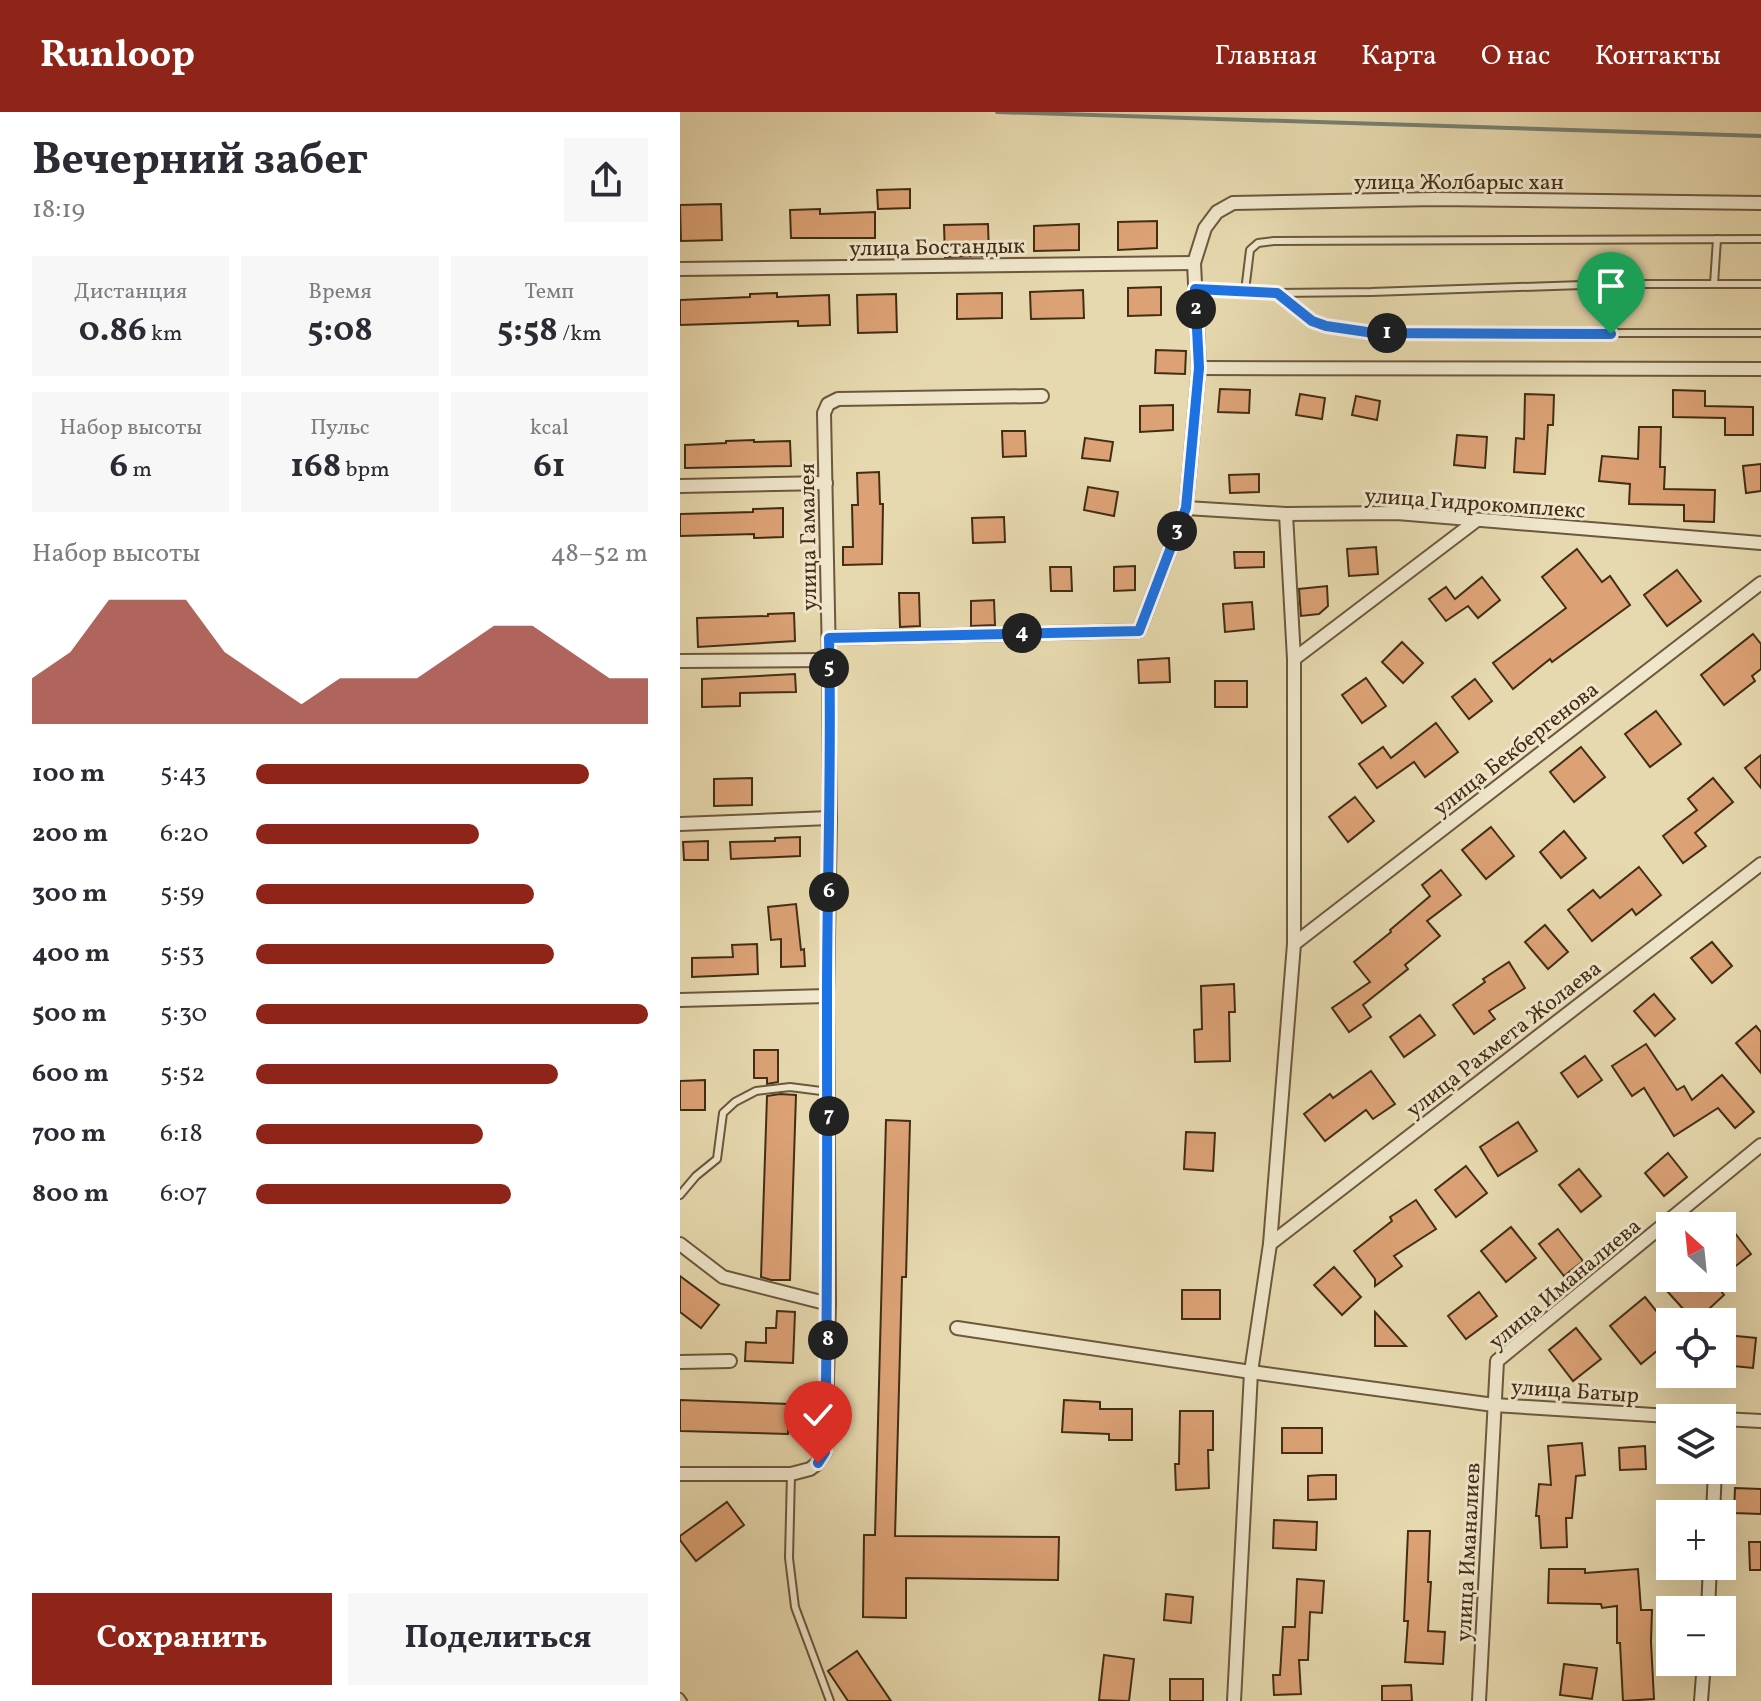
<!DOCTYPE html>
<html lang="ru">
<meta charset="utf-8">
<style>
body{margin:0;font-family:Vollkorn,serif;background:#f7f7f7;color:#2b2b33;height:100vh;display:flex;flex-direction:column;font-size:30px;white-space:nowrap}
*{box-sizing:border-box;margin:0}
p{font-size:26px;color:#7c7c81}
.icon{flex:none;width:44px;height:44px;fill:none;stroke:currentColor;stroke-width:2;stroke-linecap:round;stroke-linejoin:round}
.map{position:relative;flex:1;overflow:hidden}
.details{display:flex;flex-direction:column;background:#fff;width:680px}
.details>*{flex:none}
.needle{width:52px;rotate:333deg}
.controls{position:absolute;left:976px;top:1100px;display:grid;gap:16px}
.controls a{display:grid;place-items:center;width:80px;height:80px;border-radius:0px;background:#fff;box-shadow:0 8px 32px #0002;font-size:40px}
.pin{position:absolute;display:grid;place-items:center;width:68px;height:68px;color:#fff;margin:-82px -34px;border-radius:50% 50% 50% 0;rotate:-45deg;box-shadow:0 0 8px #0007}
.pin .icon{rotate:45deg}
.km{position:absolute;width:40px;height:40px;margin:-20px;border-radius:50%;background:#222;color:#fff;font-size:22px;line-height:40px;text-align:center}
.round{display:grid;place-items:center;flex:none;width:84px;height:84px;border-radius:0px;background:#f7f7f7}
.headline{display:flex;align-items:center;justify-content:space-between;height:136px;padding:0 32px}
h1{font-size:44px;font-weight:700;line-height:60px}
.figures{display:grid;grid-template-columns:repeat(3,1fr);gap:12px;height:136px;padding:8px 32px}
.figures div{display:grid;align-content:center;border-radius:0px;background:#f7f7f7;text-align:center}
.figures b{font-size:34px;font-weight:700}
.figures small{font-size:22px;font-weight:400}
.figures p{font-size:22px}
.chart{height:224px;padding:16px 32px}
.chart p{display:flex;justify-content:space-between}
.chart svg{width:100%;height:144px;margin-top:8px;fill:#8f2418;opacity:.7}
.cta{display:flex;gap:16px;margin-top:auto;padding:16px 32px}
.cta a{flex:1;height:92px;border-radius:0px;background:#8f2418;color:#fff;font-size:32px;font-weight:700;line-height:92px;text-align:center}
.cta a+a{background:#f7f7f7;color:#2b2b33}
ul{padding:0 32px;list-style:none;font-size:26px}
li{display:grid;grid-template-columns:128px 96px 1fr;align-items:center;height:60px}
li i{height:20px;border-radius:10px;background:#8f2418}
header{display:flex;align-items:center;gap:48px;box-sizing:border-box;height:112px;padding:0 40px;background:#8f2418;color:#fff}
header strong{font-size:38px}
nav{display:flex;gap:44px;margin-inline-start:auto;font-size:28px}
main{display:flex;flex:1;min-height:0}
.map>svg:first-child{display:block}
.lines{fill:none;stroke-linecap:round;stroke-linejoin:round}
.stream{stroke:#768173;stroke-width:4}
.building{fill:#dca276;stroke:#432d15;stroke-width:2}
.lane-casing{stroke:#6c583c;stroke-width:10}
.street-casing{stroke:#6c583c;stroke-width:16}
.lane{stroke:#efe6cb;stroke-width:6}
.street{stroke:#efe6cb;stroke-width:12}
.route-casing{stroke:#fff;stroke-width:16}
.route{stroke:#1a73e8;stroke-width:10}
.labels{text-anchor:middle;stroke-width:6;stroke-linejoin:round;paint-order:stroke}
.street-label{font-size:22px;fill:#432d15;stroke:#efe6cb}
</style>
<header>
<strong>Runloop</strong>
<nav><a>Главная</a><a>Карта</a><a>О нас</a><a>Контакты</a></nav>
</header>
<main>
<section class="details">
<div class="headline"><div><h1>Вечерний забег</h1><p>18:19</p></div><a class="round"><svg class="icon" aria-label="share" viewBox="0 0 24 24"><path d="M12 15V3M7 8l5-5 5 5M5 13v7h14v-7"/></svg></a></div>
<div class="figures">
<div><p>Дистанция</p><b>0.86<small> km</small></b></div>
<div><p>Время</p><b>5:08</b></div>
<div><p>Темп</p><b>5:58<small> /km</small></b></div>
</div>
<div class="figures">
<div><p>Набор высоты</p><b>6<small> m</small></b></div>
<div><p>Пульс</p><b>168<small> bpm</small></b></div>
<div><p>kcal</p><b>61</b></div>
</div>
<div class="chart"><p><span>Набор высоты</span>48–52 m</p>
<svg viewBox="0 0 160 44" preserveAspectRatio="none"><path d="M0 44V30L10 22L20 6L30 6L40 6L50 22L60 30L70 38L80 30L90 30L100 30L110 22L120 14L130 14L140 22L150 30L160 30V44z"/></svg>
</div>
<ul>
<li><b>100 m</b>5:43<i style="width:85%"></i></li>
<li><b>200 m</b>6:20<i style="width:57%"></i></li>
<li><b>300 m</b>5:59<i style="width:71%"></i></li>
<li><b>400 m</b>5:53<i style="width:76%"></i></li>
<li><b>500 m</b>5:30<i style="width:100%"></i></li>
<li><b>600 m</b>5:52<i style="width:77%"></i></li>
<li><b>700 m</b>6:18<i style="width:58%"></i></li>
<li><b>800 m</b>6:07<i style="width:65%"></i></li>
</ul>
<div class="cta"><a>Сохранить</a><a>Поделиться</a></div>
</section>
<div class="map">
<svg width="1081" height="1589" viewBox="0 0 1081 1589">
<rect width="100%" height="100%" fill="#e7d9af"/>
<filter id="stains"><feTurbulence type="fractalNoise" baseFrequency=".0025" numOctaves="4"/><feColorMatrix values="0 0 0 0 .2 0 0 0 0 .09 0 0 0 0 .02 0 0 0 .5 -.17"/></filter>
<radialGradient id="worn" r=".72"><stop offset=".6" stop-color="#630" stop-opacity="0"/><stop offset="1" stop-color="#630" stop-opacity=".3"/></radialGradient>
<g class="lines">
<path class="stream" d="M317,0l764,24"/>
</g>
<g class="building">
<path d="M230,77v19l-32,1 -1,-19z"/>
<path d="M41,92l1,36 -41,1 -1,-36z"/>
<path d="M140,97v5l55,-2v26h-84l-1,-28z"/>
<path d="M477,109v27l-39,2v-28z"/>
<path d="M308,112l1,32 -44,1 -1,-32z"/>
<path d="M399,112v26l-45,1v-25z"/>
<path d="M481,175v28l-33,1v-28z"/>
<path d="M403,178l1,28 -53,1 -1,-27z"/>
<path d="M97,181v4l52,-2 1,30 -32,1v-5l-118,4v-25l70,-3v-3z"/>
<path d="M322,181v25l-45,1v-25z"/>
<path d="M216,182l1,38 -39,1 -1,-38z"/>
<path d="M476,238l30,1 -1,23 -30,-1z"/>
<path d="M540,277l30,1 -1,23 -31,-1z"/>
<path d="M993,278l32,1v15l48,1v28h-28v-17l-52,-1z"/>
<path d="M620,282l25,4 -3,21 -26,-4z"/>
<path d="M845,282l29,1 -1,30h-5l-3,49 -31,-2 2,-34 8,1z"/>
<path d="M676,284l24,5 -3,19 -25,-5z"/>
<path d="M493,293v25l-33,2v-26z"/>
<path d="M959,315h22l-1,40h5l-1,22 51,1 -1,32 -30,-1v-16l-55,-1 1,-20 -31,-3 3,-25 36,3z"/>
<path d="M322,319h23l1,25 -23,1z"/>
<path d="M777,323l30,2 -2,31 -31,-3z"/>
<path d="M405,326l28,4 -3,19 -28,-3z"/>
<path d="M74,328v2l36,-1 1,25 -106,2v-23l41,-2v-2z"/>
<path d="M1081,352v27l-15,2 -3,-27z"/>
<path d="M199,360l1,32h3l-1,60 -39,1v-18h10l-1,-42h6l-1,-32z"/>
<path d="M579,362v18l-29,1 -1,-18z"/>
<path d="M408,375l30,5 -4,24 -30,-6z"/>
<path d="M103,396v29l-29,1v-4l-74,2v-22l73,-2v-3z"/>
<path d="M324,405l1,25 -32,1 -1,-25z"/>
<path d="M696,435l2,27 -29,2 -2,-27z"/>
<path d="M897,437l25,33 8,-6 20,29 -78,57 -2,-3 -37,30 -20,-26 73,-55 -24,-31z"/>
<path d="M554,440h30v15l-29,1z"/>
<path d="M455,454v24l-21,1v-24z"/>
<path d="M370,455h21l1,24h-21z"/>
<path d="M997,458l24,31 -34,25 -23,-31z"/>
<path d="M802,465l18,23 -22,18 -10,-12 -22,15 -17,-22 17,-12 9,12z"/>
<path d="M647,474l1,20 -9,8 -18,2 -2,-27z"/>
<path d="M219,481h20l1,33 -20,1z"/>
<path d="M314,488l1,25 -24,1v-25z"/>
<path d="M572,490l2,27 -29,3 -2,-28z"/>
<path d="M114,501l1,28 -97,6 -1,-29 71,-2v-2z"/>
<path d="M1073,522l8,10v25l-9,7 3,5 -31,24 -23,-30z"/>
<path d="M722,530l21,21 -20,20 -21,-21z"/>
<path d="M489,546l1,24 -31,1 -1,-23z"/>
<path d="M115,562l1,18 -56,1v13l-38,1v-28z"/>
<path d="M686,566l20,28 -24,17 -20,-28z"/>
<path d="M795,567l17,22 -23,18 -17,-22z"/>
<rect x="535" y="569" width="32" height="26"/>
<path d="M976,599l25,33 -31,23 -25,-33z"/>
<path d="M756,611l22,29 -33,25 -11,-15 -37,26 -18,-24 24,-17 8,11z"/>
<path d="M901,635l24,30 -31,25 -24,-30z"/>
<path d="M1081,643v33l-16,-20z"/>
<path d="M72,666v27l-38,1v-27z"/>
<path d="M1033,666l20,24 -38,31 11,13 -23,17 -20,-27 34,-26 -9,-11z"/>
<path d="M675,685l19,24 -26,21 -19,-25z"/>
<path d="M811,715l23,29 -28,23 -24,-29z"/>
<path d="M884,719l22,27 -25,20 -21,-26z"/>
<path d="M120,725v19l-69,3 -1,-17 45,-1v-3z"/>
<path d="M28,729v19h-24l-1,-18z"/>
<path d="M959,755l22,28 -25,20 -4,-6 -40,32 -24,-31 25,-20 7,8z"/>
<path d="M761,758l20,25 -34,26 13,15 -35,29 3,4 -45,36 8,12 -22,15 -17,-24 38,-26 -16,-20 37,-30 -1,-2 40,-34 -8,-11z"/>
<path d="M116,792l5,46 3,-1 1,17 -24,1v-28l-10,1 -3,-33z"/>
<path d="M865,813l23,27 -20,17 -23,-27z"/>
<path d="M1032,830l20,24 -20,17 -21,-25z"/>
<path d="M77,832l1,30 -66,3v-19l41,-1 -1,-12z"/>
<path d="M829,850l16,26 -36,23 6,8 -21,15 -21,-29 32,-23 -2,-3z"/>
<path d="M554,872l1,28h-6l1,49 -35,1 -1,-32 8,-1 -1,-43z"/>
<path d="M974,882l21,25 -20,17 -21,-25z"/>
<path d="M740,903l15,20 -31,22 -14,-20z"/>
<path d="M1076,914l5,6v41l-25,-30z"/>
<path d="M966,932l31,46 7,-4 8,14 30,-25 32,37 -19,16 -17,-20 -44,28 -30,-48 -12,8 -20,-30z"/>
<path d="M74,938h24v32l-11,2v-6h-13z"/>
<path d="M905,944l17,24 -24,17 -17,-24z"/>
<path d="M691,959l24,33 -22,15 -7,-9 -41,31 -21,-27 26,-20 3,4z"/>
<path d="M25,968v30h-25v-29z"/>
<path d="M100,982l16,1 -6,185h-19l-10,-3 6,-181z"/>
<path d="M206,1008l24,1 -4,156h-4l-7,259 164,1 -1,43 -152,-2v40l-43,-1 1,-82h11z"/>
<path d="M838,1010l19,29 -39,25 -18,-29z"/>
<path d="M506,1020l29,1 -2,38 -29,-2z"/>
<path d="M988,1041l19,24 -23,19 -19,-23z"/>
<path d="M786,1054l21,27 -31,24 -21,-27z"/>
<path d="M899,1057l22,27 -20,16 -22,-27z"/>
<path d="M736,1088l20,29 -42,27 8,10 -27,20v-7l-21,-28 38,-30 -2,-4z"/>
<path d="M831,1115l25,31 -30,24 -25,-31z"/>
<path d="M1051,1116l20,26 -23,18 -6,-8v-29z"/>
<path d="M878,1117l25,32 -19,15 -25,-32z"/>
<path d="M654,1155l27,30 -19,18 -28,-30z"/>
<path d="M0,1164l39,29 -18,23 -21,-16z"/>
<path d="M1002,1166h8l11,13 12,-10 11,14 -29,27 -28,-31z"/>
<rect x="502" y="1178" width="38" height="29"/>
<path d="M799,1180l18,24 -31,23 -18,-23z"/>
<path d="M965,1185l25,31v12l-29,24 -31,-38z"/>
<path d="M97,1199l18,1 -2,51 -48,-2 1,-19 20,1v-15h10z"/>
<path d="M695,1200l31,34h-31z"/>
<path d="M896,1216l25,31 -28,22 -24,-31z"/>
<path d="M1046,1223l30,3 -3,30 -30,-3z"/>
<path d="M0,1288l109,4 -1,30 -108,-3z"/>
<path d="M384,1288l36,2v7h32v31h-23v-6l-47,-2z"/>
<path d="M500,1299h33v39h-5l1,38 -33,2 -1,-26h4z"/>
<rect x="602" y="1316" width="40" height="25"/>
<path d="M902,1331l3,32 -9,1 -4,42h-6l1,29 -26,1 -2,-32h-3l3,-32 12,1 -3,-39z"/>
<path d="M965,1334l1,23 -26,1 -1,-22z"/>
<path d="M642,1363h14v24l-28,1v-24z"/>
<path d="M1055,1376l26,1v25l-27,-1z"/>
<path d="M47,1390l17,23 -48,36 -16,-21v-4z"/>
<path d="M594,1408l43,2 -1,28 -43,-2z"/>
<path d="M728,1419h22l-2,51h3l-3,49 17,1 -2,32 -38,-2 3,-41h-4z"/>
<path d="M1069,1430h12v28h-11z"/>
<path d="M869,1457h36v4l53,-4 3,41h11l-1,32 3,57 -31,2 -3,-58h-3v-37l-15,2 -1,-4 -53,-1z"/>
<path d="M617,1467l27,2 -2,32 -12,-1 -2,48h-9l2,34 -27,1 -1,-20h7l3,-48h12z"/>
<path d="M486,1482l27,3 -2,26 -27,-3z"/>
<path d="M177,1539l34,50h-43l-20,-30z"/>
<path d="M424,1543l30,4 -5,42 -30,-1z"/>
<path d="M884,1552l33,4 -5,31 -32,-4z"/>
<rect x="490" y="1567" width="33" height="22"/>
<path d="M731,1573l1,16h-30v-15z"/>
</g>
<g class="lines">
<defs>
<g id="lane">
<path d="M1034,172l3,-45"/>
<path d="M515,177l82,4 94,-1 241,-8h149"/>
<path d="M565,179l5,-41 8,-7 16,-2 487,-2"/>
<path d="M597,181l35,28 14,5 48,7h387"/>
<path d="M931,222l1,-50"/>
<path d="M0,1083l16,-19 21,-17 6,-46 12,-11 21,-11 34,-4 39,5"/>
<path d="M111,1362l-2,84 6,49 35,94"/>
<path d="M0,1585l3,4"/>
</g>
<g id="street">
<path d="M0,157l514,-6"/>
<path d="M519,256l562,1"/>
<path d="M0,374l146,-3"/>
<path d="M506,396l100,6 111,-1 364,30"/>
<path d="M606,402l8,145"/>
<path d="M149,526l310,-7 47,-123 13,-140 -5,-105 11,-35 12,-16 16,-9 202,-4 326,4"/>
<path d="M0,549l149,-1"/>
<path d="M0,712l150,-6"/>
<path d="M614,832l467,-361"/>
<path d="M0,888l147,-4"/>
<path d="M0,1132l43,33 106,27"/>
<path d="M590,1132l491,-380"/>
<path d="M277,1216l294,44 243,33 207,13"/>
<path d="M0,1250l50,-1"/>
<path d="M1042,1307l39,2"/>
<path d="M0,1362h111l19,-5 8,-6 7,-11 4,-148 -2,-308 3,-178 -1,-158 -5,-247 4,-9 10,-5 204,-3"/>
<path d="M1033,1402l2,-44"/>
<path d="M1028,1498l2,-44"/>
<path d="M554,1589l17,-329 19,-128 24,-300v-285l183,-139"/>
<path d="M799,1589l18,-340 264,-216"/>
<path d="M1021,1589l3,-39"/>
</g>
</defs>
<use href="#lane" class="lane-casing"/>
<use href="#street" class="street-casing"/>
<use href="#lane" class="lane"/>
<use href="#street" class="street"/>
</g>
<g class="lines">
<defs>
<path id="route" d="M138,1351l7,-11c3,-152 2,-303 2,-456 0,-119 5,-239 2,-358l310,-7 47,-123 13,-140 -4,-79 82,4 35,28 14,5 48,7 237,1"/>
</defs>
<use href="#route" class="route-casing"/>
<use href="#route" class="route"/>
</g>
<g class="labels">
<g class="street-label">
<text x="779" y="77">улица Жолбарыс хан</text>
<text transform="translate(257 134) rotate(-1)" y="8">улица Бостандык</text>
<text transform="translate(795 390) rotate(4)" y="8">улица Гидрокомплекс</text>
<text transform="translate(127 425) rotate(-91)" y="8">улица Гамалея</text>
<text transform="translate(835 636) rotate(-38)" y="8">улица Бекбергенова</text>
<text transform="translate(823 926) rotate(-38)" y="8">улица Рахмета Жолаева</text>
<text transform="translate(884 1171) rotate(-40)" y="8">улица Иманалиева</text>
<text transform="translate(895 1278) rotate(4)" y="8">улица Батыр</text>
<text transform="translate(787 1440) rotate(-87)" y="8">улица Иманалиев</text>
</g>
</g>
<rect width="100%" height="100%" filter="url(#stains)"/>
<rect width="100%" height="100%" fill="url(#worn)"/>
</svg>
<div class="controls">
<a><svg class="needle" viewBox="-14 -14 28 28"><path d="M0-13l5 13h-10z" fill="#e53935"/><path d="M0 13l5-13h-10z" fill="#7c7c81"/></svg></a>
<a><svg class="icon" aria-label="locate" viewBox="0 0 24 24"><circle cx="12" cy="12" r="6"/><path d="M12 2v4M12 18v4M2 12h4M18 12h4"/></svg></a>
<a><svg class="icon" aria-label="layers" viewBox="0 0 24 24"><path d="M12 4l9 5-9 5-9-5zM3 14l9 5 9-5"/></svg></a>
<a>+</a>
<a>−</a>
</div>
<div class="pin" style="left:931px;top:222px;background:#1e9e55"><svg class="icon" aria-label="arrive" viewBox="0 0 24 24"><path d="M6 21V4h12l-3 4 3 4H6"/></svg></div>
<div class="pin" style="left:138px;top:1351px;background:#d93025"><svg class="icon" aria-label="check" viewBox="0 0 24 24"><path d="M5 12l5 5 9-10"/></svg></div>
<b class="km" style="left:707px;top:221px">1</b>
<b class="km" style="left:516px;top:197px">2</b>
<b class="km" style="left:497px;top:419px">3</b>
<b class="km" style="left:342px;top:521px">4</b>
<b class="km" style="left:149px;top:556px">5</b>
<b class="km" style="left:149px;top:780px">6</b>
<b class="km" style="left:149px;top:1004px">7</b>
<b class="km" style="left:148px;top:1228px">8</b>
</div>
</main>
